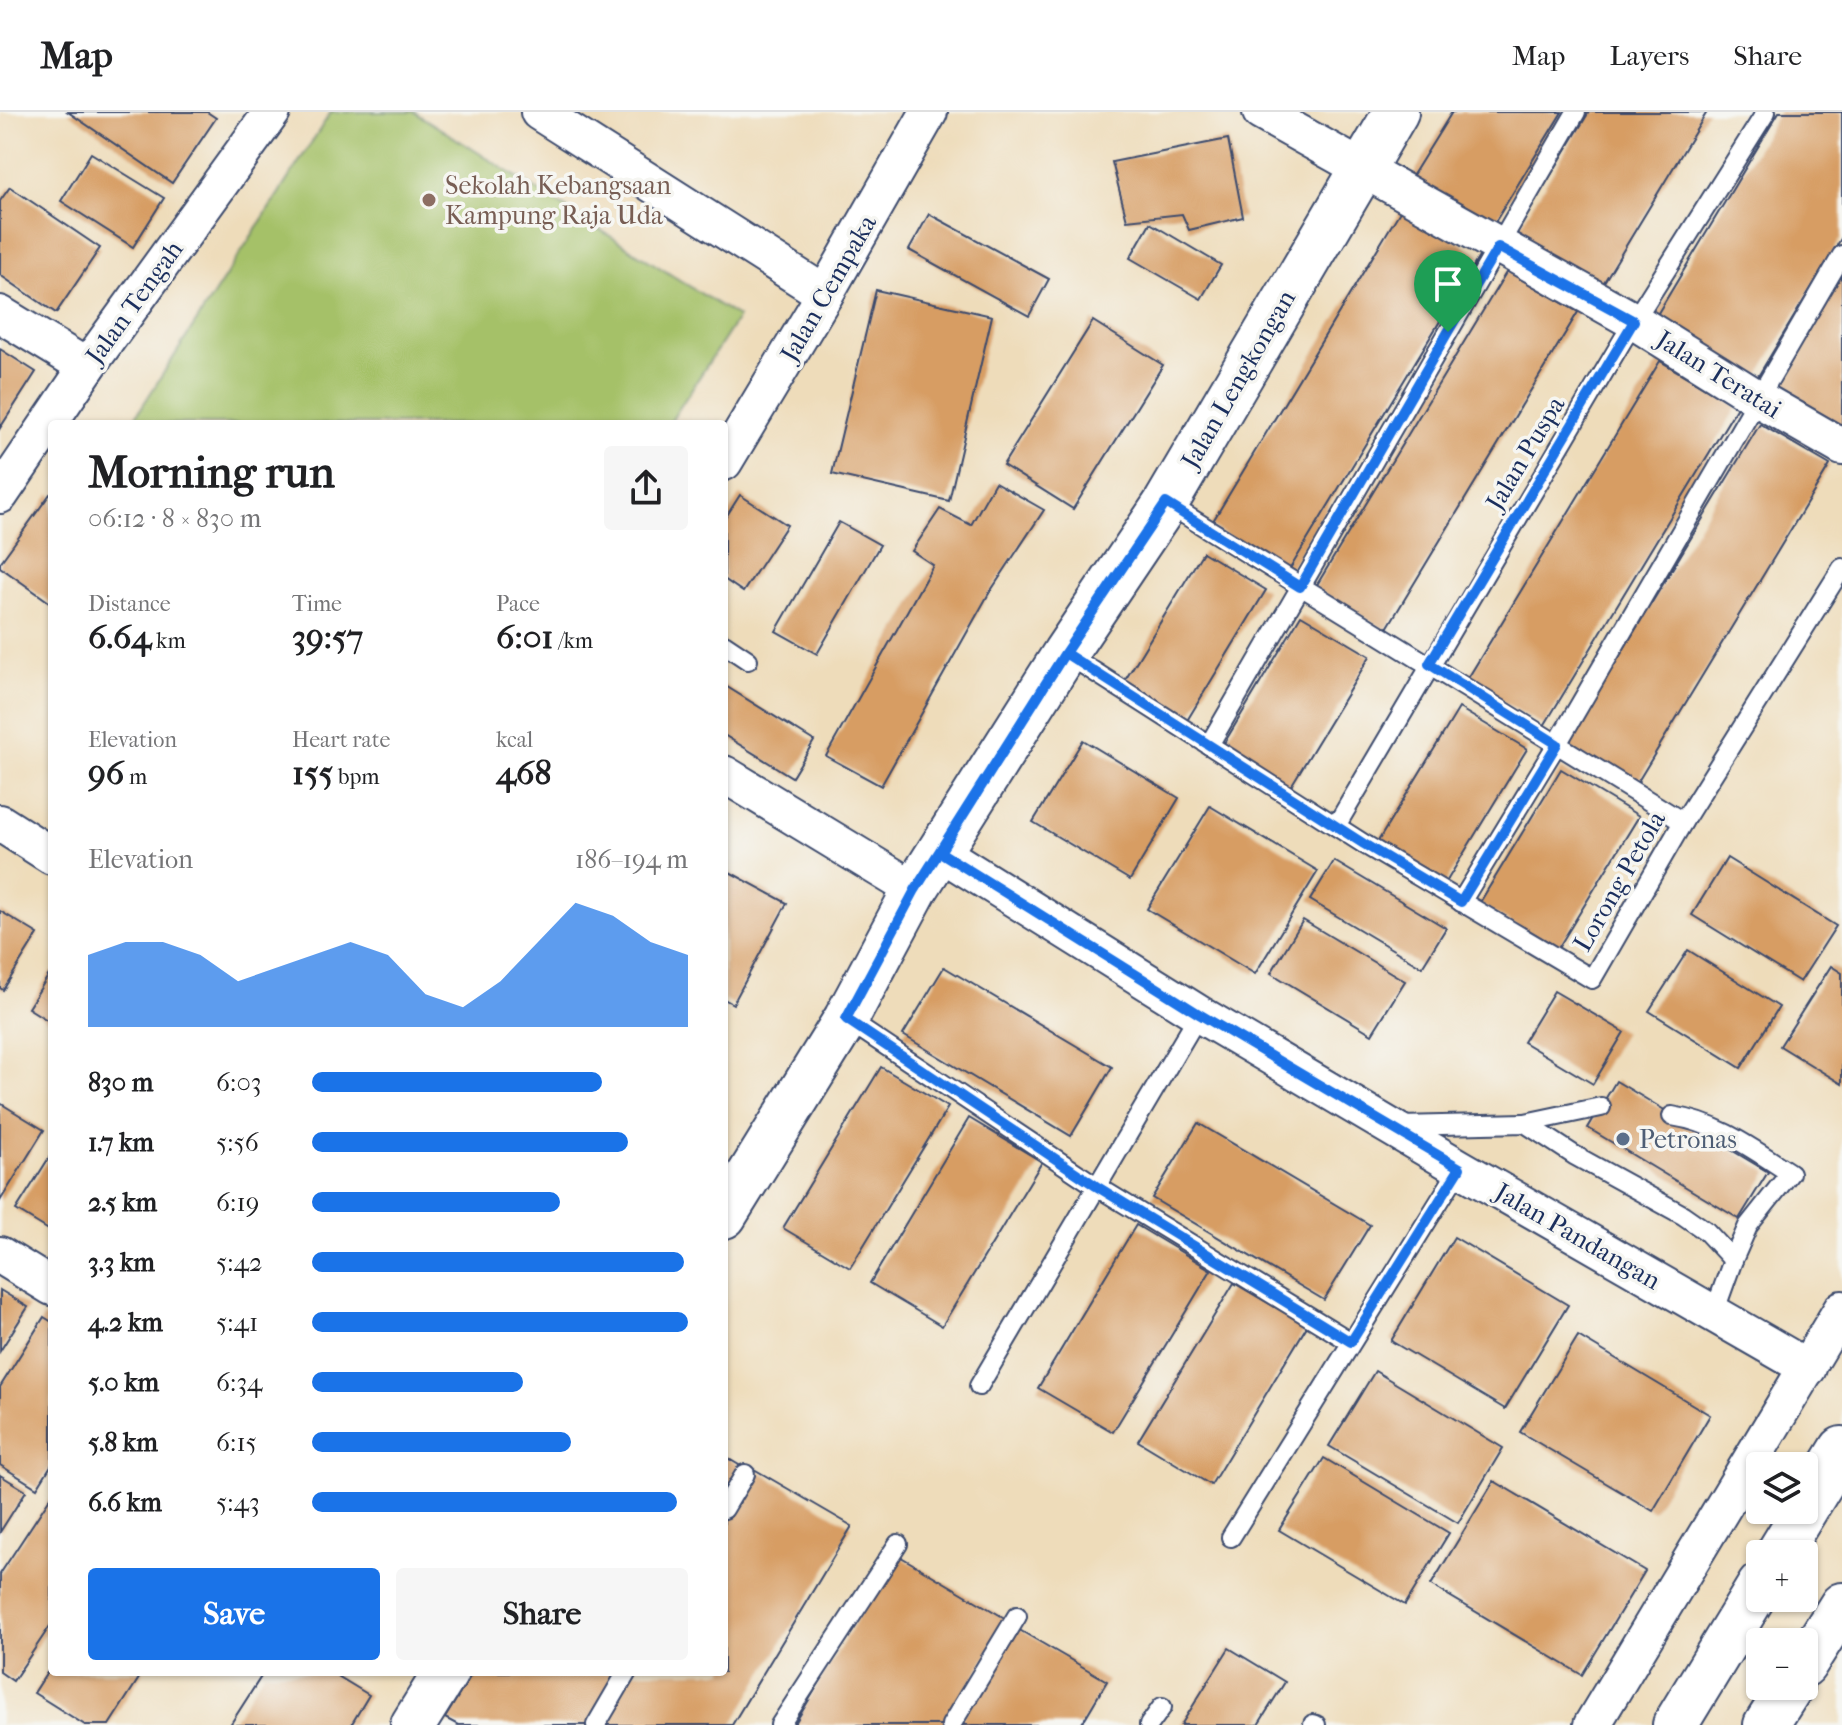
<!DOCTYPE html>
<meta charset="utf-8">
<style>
body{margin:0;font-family:"IM FELL French Canon",serif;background:#f6f6f6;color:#202124;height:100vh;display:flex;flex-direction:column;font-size:30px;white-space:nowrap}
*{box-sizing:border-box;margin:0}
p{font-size:26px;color:#757577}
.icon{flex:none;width:44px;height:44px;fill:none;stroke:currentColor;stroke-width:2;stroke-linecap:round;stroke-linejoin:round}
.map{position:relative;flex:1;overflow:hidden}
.panel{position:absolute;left:48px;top:308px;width:680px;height:1256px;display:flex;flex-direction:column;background:#fff;border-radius:8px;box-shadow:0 2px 6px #0004}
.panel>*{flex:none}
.tools{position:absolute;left:1746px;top:1340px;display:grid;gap:16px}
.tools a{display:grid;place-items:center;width:72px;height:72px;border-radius:8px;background:#fff;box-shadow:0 2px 6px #0004;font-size:40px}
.pin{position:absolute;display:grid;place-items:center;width:68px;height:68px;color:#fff;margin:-82px -34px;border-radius:50% 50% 50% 0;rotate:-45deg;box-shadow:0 0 8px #0007}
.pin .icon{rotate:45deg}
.round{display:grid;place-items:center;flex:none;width:84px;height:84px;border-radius:8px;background:#f6f6f6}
.summary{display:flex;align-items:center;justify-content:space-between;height:136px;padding:0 40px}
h1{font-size:44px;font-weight:700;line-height:60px}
.stats{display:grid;grid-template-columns:repeat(3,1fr);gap:12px;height:136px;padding:8px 40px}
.stats div{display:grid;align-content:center}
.stats b{font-size:34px;font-weight:700}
.stats small{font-size:22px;font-weight:400}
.stats p{font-size:22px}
.chart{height:224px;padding:16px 40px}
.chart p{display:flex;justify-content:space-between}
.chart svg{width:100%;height:144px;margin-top:8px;fill:#1a73e8;opacity:.7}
.action{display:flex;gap:16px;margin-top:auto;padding:16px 40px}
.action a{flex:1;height:92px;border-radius:8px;background:#1a73e8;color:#fff;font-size:32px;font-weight:700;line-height:92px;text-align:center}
.action a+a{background:#f6f6f6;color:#202124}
ul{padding:0 40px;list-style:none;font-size:26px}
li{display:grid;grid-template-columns:128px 96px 1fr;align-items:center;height:60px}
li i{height:20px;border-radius:10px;background:#1a73e8}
header{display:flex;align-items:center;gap:48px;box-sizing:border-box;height:112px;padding:0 40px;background:#fff;border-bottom:2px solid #e0e0e0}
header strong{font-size:38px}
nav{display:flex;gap:44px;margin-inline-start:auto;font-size:28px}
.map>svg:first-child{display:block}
.green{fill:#a5c168;stroke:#607863;stroke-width:2}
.building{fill:#d79d64}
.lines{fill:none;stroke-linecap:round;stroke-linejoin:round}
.service-casing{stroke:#3b496c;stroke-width:22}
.minor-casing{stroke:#3b496c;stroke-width:40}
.tertiary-casing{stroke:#3b496c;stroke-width:48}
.secondary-casing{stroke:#3b496c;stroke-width:48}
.service{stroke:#fff;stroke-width:18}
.minor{stroke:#fff;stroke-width:36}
.tertiary{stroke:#fff;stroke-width:44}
.secondary{stroke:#fff;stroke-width:44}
.route-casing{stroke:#fff;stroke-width:16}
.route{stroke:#1a73e8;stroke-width:10}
.education-dot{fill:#8d6e63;stroke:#f6f6f2;stroke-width:3}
.service-dot{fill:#5c6f8a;stroke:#f6f6f2;stroke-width:3}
.labels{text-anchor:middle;stroke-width:7;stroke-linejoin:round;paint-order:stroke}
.education-label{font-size:26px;fill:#785e54;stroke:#f6f6f2;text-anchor:start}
.street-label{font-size:26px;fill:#1b2f5e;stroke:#f6f6f2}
.service-label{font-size:26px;fill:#4e5e75;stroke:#f6f6f2;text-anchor:start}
</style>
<header>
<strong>Map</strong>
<nav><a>Map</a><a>Layers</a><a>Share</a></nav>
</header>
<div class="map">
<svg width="1842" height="1613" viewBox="0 0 1842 1613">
<rect width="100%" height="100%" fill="#f6f6f2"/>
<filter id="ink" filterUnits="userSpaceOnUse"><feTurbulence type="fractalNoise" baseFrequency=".0125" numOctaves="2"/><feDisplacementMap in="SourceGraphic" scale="16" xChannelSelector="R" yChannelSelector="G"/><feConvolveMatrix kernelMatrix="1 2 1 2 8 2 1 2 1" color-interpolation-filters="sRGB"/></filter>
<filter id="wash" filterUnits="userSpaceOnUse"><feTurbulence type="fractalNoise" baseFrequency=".006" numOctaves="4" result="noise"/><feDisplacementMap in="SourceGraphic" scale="32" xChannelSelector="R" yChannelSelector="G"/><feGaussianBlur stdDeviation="1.8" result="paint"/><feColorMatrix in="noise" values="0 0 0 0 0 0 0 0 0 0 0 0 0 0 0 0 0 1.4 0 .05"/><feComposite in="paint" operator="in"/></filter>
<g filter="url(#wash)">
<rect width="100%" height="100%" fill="#eedcba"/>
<path class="green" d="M331,0h83l324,205 -69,107h-527l-8,-5z"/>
<g id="blocks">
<g class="building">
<path d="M68,0h139l9,6 -44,65z"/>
<path d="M1452,0h110l-73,120 -81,-49z"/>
<path d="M1589,0h118l-109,180 -87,-51z"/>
<path d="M1779,0h63v125l-91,151 -102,-60z"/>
<path d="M1228,27l15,78 -54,13 -7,-16 -55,6 -15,-58z"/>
<path d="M91,41l73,45 -31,49 -72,-46z"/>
<path d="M10,75l90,61 -44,65 -56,-38v-74z"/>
<path d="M1402,96l78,47 -192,317 -78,-46z"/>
<path d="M929,102l120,65 -20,37 -120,-66z"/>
<path d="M1150,111l71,42 -20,34 -71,-41z"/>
<path d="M1842,152v175l-78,-46z"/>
<path d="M1507,159l71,41 -192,318 -71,-42z"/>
<path d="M876,178l116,26 -43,185 -117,-27z"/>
<path d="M1093,209l70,44 -90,144 -70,-44z"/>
<path d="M0,237l36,23 -36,56z"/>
<path d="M1660,249l77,46 -193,319 -77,-46z"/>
<path d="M1760,312l70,41 -196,323 -69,-42z"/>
<path d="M995,370l49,28 -56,85 -107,191 -55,-30 107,-191 -21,-14 28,-42 31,16z"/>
<path d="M50,382l2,1v109l-52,-37v-4z"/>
<path d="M740,383l47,30 -44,67 -19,-13v-59z"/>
<path d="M839,410l41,23 -63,109 -41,-23z"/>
<path d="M1203,440l63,38 -81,134 -64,-37z"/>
<path d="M1301,503l69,41 -82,135 -68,-41z"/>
<path d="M724,573l90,56 -22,36 -68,-42z"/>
<path d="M1459,596l68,41 -82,135 -68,-41z"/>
<path d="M1083,628l96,58 -49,82 -97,-58z"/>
<path d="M1561,657l78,47 -82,134 -78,-46z"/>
<path d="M1210,694l108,65 -63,103 -108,-65z"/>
<path d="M1727,746l109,68 -36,56 -108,-67z"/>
<path d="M1334,749l112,67 -24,39 -112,-67z"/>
<path d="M724,757l63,34 -54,101 -9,-5z"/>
<path d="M0,799l38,23 -35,56 -3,-2z"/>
<path d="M1303,808l102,61 -33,53 -101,-61z"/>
<path d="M1688,838l91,57 -38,61 -92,-57z"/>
<path d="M1831,854l11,7v111l-62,-38z"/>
<path d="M944,855l168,100 -41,69 -168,-101z"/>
<path d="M52,858v53l-24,-15z"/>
<path d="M1554,879l70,41 -31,52 -70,-42z"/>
<path d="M881,955l67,40 -98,161 -67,-40z"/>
<path d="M1616,969l152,91 -29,47 -151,-91z"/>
<path d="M0,991l44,27 -44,71z"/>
<path d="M969,1006l73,44 -100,164 -72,-43z"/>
<path d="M1198,1011l172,102 -46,75 -172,-102z"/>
<path d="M52,1041v79l-36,-22z"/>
<path d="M1136,1113l75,45 -98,162 -75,-44z"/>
<path d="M1454,1125l114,68 -63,104 -114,-68z"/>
<path d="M1234,1171l73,43 -96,159 -73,-44z"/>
<path d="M0,1178l28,17 -28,44z"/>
<path d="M44,1205l8,5v142l-15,24 -37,-23v-78z"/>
<path d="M1578,1224l132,79 -57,96 -133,-79z"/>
<path d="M1375,1259l128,77 -45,75 -129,-77z"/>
<path d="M724,1344l20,12 -20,33z"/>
<path d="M1324,1346l125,75 -44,72 -126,-75z"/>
<path d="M754,1357l98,57 -120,199h-131l31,-53h92v-152z"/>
<path d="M0,1363l26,16 -26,41z"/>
<path d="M1494,1369l151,90 -63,104 -151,-90z"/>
<path d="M52,1383v128l-39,58 -13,-9v-98z"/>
<path d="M896,1442l112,66 -62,105h-152z"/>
<path d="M1016,1516l91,53 -26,44h-123z"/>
<path d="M1229,1536l56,34 -27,43h-77z"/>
<path d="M52,1553v7h91l-34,53h-24l-51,-32z"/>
<path d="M264,1560h67l38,23 -18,30h-121z"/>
<path d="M473,1560h149l-32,53h-132l-13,-7z"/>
</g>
</g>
</g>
<g filter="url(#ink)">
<use href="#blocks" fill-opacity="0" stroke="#3b496c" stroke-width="2"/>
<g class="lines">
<defs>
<g id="service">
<path d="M1166,391l517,319"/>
<path d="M724,532l24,16"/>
<path d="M1065,541l299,191 228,135 91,-157 159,-254"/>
<path d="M1209,633l367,-633"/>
<path d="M1336,714l298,-505 132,-209"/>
<path d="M1461,790l96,-158 285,-489"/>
<path d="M846,907l250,167 255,156"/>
<path d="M1672,1004c46,7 79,32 118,57l-42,53 -15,34"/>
<path d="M1525,1011l76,-16"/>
<path d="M1400,1014l125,-3 49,32 109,60 23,16 27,29 -19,53"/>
<path d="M979,1274l220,-372"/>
<path d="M724,1397l21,-35"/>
<path d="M1231,1425l229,-369"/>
<path d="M1313,1612l3,1"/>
<path d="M596,1613l31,-53"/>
<path d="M780,1613l118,-181"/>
<path d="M951,1613l66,-109"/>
<path d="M1149,1613l13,-18"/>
</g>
<g id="minor">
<path d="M539,0l286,182"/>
<path d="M1261,0l373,209 123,77 85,49"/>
<path d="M0,202l87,53"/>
<path d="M724,350l101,-168 104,-182"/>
<path d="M0,383l87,-128 185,-255"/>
<path d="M724,662l191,116"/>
<path d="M0,711l52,33"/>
<path d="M940,740l259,162 261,154 348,200"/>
<path d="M0,1143l52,32"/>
<path d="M1592,1613l250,-416"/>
</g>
<g id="tertiary">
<path d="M724,1104l122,-197 69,-129 150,-237 101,-150 230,-391"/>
<path d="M413,1613l33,-53"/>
</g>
<g id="secondary">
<path d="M1778,1442l64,-105"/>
<path d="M1804,1553l38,-60"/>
<path d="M1675,1613l85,-140"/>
<path d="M1766,1613l25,-39"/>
</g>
</defs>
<use href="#service" class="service-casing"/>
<use href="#minor" class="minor-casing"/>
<use href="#tertiary" class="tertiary-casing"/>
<use href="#secondary" class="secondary-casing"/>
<use href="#service" class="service"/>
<use href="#minor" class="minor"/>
<use href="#tertiary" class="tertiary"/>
<use href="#secondary" class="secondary"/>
</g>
</g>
<g class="lines" filter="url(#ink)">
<defs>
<path id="route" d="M1448,220l-148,255 -134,-84 -101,150 -150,237 -69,129 250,167 255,156 109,-174 -261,-154 -259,-162 125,-199 299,191 97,58 96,-158 -128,-80 205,-343 -136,-74 -50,85"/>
</defs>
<use href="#route" class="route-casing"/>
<use href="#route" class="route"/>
</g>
<circle class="education-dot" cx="429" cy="88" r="8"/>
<circle class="service-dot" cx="1623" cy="1027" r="8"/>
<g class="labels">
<g class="education-label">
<text x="445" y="82">Sekolah Kebangsaan<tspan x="445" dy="30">Kampung Raja Uda</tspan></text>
</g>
<g class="street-label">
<text transform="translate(828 176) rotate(-60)" y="9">Jalan Cempaka</text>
<text transform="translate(134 190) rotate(-54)" y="9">Jalan Tengah</text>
<text transform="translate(1719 262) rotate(32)" y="9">Jalan Teratai</text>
<text transform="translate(1238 267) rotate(-60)" y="9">Jalan Lengkongan</text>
<text transform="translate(1525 341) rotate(-59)" y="9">Jalan Puspa</text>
<text transform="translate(1619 769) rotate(-60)" y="9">Lorong Petola</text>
<text transform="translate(1578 1124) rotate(30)" y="9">Jalan Pandangan</text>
</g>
<g class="service-label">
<text x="1639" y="1036">Petronas</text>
</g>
</g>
</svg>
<div class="tools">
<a><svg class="icon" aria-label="layers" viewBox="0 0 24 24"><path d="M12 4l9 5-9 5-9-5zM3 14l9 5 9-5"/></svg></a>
<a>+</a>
<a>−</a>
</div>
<div class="pin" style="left:1448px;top:220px;background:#1e9e55"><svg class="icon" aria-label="arrive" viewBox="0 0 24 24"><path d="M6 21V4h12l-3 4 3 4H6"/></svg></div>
<section class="panel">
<div class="summary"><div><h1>Morning run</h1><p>06:12 · 8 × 830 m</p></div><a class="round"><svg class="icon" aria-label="share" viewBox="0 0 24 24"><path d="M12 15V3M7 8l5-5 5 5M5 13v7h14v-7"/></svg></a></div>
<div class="stats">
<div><p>Distance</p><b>6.64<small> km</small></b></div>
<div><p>Time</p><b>39:57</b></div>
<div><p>Pace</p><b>6:01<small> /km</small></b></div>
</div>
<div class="stats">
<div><p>Elevation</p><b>96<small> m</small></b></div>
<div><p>Heart rate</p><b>155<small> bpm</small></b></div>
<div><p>kcal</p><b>468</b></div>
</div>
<div class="chart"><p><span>Elevation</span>186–194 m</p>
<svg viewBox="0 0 160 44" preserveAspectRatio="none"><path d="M0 44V22L10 18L20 18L30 22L40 30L50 26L60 22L70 18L80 22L90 34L100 38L110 30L120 18L130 6L140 10L150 18L160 22V44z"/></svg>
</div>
<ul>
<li><b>830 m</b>6:03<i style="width:77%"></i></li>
<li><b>1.7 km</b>5:56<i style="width:84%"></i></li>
<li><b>2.5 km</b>6:19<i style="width:66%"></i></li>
<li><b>3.3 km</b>5:42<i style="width:99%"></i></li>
<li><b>4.2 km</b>5:41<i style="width:100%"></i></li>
<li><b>5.0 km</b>6:34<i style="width:56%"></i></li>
<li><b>5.8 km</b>6:15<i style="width:69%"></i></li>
<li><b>6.6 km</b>5:43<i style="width:97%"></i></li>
</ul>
<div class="action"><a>Save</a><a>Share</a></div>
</section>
</div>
